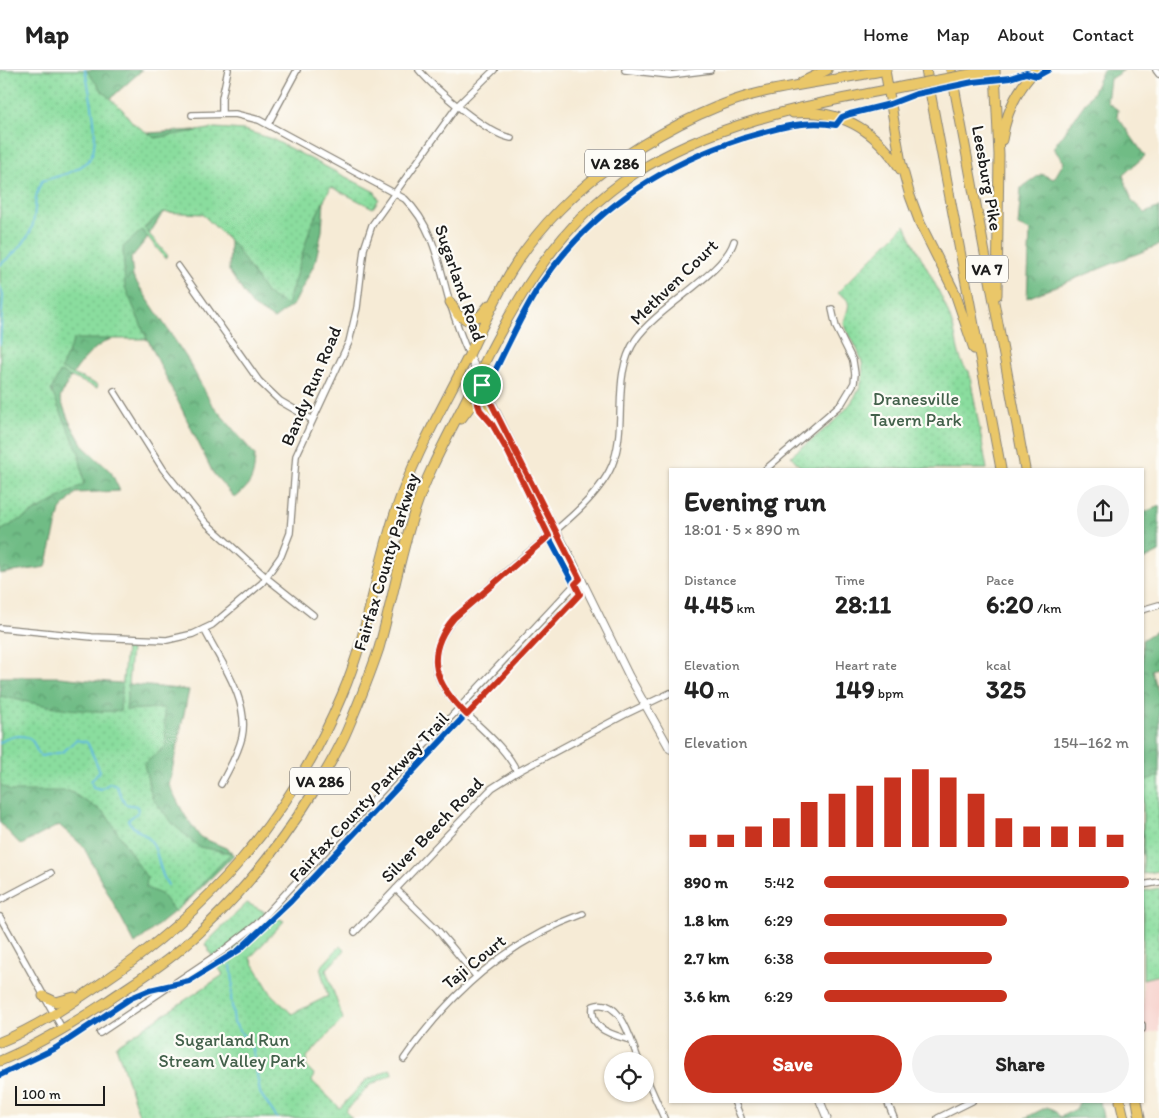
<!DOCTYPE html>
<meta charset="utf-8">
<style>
body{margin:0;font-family:Itim,sans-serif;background:#f2f2f2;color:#222;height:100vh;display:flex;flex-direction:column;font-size:19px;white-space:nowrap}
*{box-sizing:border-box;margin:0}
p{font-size:16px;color:#767676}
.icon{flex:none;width:28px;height:28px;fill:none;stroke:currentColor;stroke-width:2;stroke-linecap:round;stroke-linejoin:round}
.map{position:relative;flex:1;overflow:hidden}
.details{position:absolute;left:669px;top:398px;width:475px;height:635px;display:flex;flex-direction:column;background:#fff;border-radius:0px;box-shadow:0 1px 4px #0004}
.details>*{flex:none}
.tools{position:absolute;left:604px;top:982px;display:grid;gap:10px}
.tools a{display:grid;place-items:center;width:50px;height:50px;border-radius:50%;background:#fff;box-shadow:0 1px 4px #0004;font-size:25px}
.scale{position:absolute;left:15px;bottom:12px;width:90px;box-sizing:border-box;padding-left:5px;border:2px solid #1c1c1c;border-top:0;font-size:14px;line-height:18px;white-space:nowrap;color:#1c1c1c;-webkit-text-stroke:4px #fdfcf7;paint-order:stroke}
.pin{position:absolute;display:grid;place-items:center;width:42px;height:42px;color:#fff;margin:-21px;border:2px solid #fff;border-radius:50%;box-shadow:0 1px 5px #0007}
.round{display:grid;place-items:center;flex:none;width:52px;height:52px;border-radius:26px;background:#f2f2f2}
.summary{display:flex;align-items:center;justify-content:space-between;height:85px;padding:0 15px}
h1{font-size:28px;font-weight:700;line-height:38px}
.metrics{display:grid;grid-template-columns:repeat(3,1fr);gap:8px;height:85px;padding:5px 15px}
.metrics div{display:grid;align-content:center}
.metrics b{font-size:25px;font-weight:700}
.metrics small{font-size:14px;font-weight:400}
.metrics p{font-size:14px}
.chart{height:140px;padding:10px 15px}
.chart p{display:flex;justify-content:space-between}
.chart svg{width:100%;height:90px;margin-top:5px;stroke:#c8321e;stroke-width:6}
.primary-button{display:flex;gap:10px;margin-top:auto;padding:10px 15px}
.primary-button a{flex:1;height:58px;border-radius:30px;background:#c8321e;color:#fff;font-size:20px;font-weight:700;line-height:58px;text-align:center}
.primary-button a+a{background:#f2f2f2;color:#222}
ul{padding:0 15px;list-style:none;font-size:16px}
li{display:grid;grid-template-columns:80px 60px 1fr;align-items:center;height:38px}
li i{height:12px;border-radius:6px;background:#c8321e}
header{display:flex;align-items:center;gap:30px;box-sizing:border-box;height:70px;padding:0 25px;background:#fff;border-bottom:1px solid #e0e0e0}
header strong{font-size:24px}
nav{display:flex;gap:28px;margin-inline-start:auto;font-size:18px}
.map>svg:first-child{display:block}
.built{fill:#f7d0cb}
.forest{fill:url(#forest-crowns);stroke:#466c50}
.park{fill:url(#park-dots);stroke:#537c5d}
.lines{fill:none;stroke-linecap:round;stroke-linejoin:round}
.stream{stroke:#62bbdf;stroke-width:2}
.minor-casing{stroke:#898479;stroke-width:8}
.tertiary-casing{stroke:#898479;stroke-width:9}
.trunk-casing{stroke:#898479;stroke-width:11}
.minor{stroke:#fff;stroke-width:5.5}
.tertiary{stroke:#fff;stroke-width:7}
.trunk{stroke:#eac769;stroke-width:9}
.trunk-bridge-casing{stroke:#898479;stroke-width:11;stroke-linecap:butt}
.trunk-bridge{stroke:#eac769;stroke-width:9}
.cycleway-casing{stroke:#fdfcf7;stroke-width:9}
.cycleway{stroke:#0057b8;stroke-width:6}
.route-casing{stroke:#fff;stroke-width:10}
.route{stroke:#c8321e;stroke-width:6}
.labels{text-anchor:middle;stroke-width:4.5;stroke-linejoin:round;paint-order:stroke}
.shield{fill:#fdfcf7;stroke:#605f5e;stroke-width:1}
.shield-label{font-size:16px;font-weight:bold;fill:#1c1c1c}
.street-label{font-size:18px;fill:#1c1c1c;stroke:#fdfcf7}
.park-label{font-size:18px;fill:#42604a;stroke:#fdfcf7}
</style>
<header>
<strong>Map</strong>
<nav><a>Home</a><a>Map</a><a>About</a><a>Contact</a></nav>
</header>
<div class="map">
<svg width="1159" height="1048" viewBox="0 0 1159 1048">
<defs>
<pattern id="forest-crowns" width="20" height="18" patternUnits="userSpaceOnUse" patternTransform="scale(1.25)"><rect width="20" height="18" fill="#6fbc85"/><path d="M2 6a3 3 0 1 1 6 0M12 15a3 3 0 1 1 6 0" fill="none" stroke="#5a986c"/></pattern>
<pattern id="park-dots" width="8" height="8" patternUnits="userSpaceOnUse" patternTransform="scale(1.25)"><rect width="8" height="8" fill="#8add9e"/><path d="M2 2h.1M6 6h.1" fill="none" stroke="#76bd88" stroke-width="1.8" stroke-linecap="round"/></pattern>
</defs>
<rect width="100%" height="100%" fill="#fdfcf7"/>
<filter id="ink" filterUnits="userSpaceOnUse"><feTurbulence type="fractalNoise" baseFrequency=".02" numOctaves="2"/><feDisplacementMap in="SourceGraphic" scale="10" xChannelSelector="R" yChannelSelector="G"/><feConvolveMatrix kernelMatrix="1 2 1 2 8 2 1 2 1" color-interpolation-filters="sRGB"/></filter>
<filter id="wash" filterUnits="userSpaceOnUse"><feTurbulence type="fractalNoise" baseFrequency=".0096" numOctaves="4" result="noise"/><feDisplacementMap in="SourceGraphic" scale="20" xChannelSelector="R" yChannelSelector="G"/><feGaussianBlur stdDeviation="1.12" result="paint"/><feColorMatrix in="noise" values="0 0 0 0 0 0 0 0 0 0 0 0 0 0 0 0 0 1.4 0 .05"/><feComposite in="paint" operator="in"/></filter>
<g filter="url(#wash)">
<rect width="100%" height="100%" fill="#f6ebd6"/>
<path class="built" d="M1159,905v56l-16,4v-56z"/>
<g class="forest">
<path d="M0,0h142l-43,39 18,26 78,-5 105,31 25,24 -3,46 -7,32 -21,41 -20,15 -22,-14 -23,-34 1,-27 -10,-19 -22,-15 -20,-4 -16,8 -17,27 -14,17 2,19 55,83 23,43 44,52c-1,21 -2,29 -20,43l-22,-25 -65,-133 -14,-7c-7,2 -16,3 -23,6 -23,9 -42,38 -51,59l9,23 15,26 27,25 9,19 -44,2 -16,17 -14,57 -46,7z"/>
<path d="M1103,0h21l-14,9 -3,23 11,8 -1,6 28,40 -22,19 9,26 13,12 14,-6v38l-132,53 3,-67 -12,-5 3,-38 20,-14 13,5 10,-17 -11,-14 40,-56z"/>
<path d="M1159,436v46l-16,8v-47z"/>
<path d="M1159,559v38l-8,3 8,28v167l-17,-10 2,-92 -2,-123z"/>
<path d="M0,607h59l130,13 -20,95 15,29 16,23 26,11 8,7 -43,43 -56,46 -52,-98 -24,-21 -38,20 -21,-22z"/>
<path d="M1080,1031h20l3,17h-78l22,-11 7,3 6,7 16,-8z"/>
</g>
<g class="park">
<path d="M0,0h86l16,21 20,18 11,14 22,15 60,-10 29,2 28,9 103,53 4,7 -6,9 -42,-21 -20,38 -24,80 -20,-11 -32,-48 -33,-32 -40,-2 -18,16 24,28 -3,2 -23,-28 -19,17 2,40 22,52h-73l-13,30 37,16 -1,3 -37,-16 -9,18 28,63 5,31 -84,47z"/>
<path d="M905,155c16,36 38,67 49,105 3,11 5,36 15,41l18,98h-185l-11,-13c27,-23 83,-56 70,-97 -4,-13 -12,-23 -17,-35 1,-13 13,-23 -7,-31z"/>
<path d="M126,578l5,1 -5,61 38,-2 2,38 -22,18 8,34 22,27 25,22 32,6 -56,59 -14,-18 -15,-6 1,-10 -42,-65 -36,-22h-59l-10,-7v-88c40,9 78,17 120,15z"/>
<path d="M1159,706v95l-16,3v-93z"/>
<path d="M1159,818v87l-16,4v-88z"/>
<path d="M247,833l37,18 -34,37 22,37 20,19 36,-18 -8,-28 20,-22 5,4 -19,20 17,49 -36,38 -1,9 8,8 -2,7 28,27 25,-27 25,-12 3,5 -23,11 -25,26 7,7h-212l-24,-72 107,-71 -18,-31z"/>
</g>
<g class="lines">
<g class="stream">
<path d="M0,195c15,-13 32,-26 34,-47 2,-15 0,-22 8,-37 16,-5 33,-8 46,-20 15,-16 1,-71 -3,-91"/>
<path d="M0,216l3,9 -3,49"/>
<path d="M0,673c8,-7 26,-11 33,-1 3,5 3,10 8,14l22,-4 13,-12 11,2 13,29 -9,10 2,6 8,2 9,-6 6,2 9,19 12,2 1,6 -10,8c5,11 17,12 23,21 9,13 7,31 17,44"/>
<path d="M231,895l2,17 -2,16 3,24 19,28 7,43 17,25"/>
</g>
</g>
</g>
<g filter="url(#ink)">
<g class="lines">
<defs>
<g id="minor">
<path d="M419,0c16,19 68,64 92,68"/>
<path d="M625,0l45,5 40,-5"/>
<path d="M1156,0l3,4"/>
<path d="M222,43v-15l6,-28"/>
<path d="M192,45l43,-1 24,6 146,79c28,27 34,65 44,101 6,19 12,37 20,55"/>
<path d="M268,54l29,-54"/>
<path d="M178,196l81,115 21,20 31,18"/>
<path d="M114,321l49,78 42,53 64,58 44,35"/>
<path d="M766,399l76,-66 12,-20 1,-9 -2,-13 -17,-34 -4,-18"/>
<path d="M1142,540l17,-5"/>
<path d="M0,558l92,9 75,3 26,-6 19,-9 50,-42 19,-27 9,-23 6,-77 53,-114 8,-34 7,-59 8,-24 86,-120 36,-35"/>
<path d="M204,559c16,32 46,71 38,108 -4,17 -13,32 -21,47"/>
<path d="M517,702c-23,-53 -122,-83 -63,-153 23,-21 45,-41 68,-61 30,-25 80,-61 92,-98 13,-41 -3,-84 22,-121 22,-32 89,-66 98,-98"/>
<path d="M1142,815l17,-3"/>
<path d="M396,819l40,39 40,48"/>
<path d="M0,830l51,-27"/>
<path d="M0,847l63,113"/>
<path d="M355,862l137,-144 25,-16 107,-57 46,-22"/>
<path d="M1142,955v4"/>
<path d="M100,963l124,-83 32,-25 324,-346"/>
<path d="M630,970c-19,-6 -40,-10 -37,-34 28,-10 38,36 46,55"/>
<path d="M404,989c46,-66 102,-117 179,-145"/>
<path d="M645,1005l19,43"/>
<path d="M734,1031l7,17"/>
<path d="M887,1031l7,17"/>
<path d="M938,1048l34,-17"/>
</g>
<g id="tertiary">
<path d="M469,285l68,142 32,57 60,122 41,73"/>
<path d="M820,1031l7,17"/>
</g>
<g id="trunk">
<path d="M885,0l16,93 9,33 10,27 35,70 19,56"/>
<path d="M926,0l75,399"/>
<path d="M951,0l74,399"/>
<path d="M995,0l4,85 -2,140"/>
<path d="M971,4l23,-4"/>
<path d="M802,12l25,-12"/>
<path d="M793,43c47,-4 83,17 108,57"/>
<path d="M1002,70c4,-27 15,-51 34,-70"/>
<path d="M450,232l8,13 9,5 13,-4 9,-11"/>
<path d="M461,349l9,-12 8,-3 10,2 10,12"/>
<path d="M43,926l13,6 18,-5"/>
<path d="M0,972c35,-14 66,-35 97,-56 111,-74 193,-167 245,-291 25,-58 33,-121 53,-182 18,-55 48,-106 74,-158 13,-28 26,-56 41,-82 27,-45 68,-86 112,-115 44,-29 94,-56 146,-67 39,-8 79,-13 118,-21"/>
<path d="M0,991c38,-16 71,-36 106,-59 23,-16 48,-31 70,-49 55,-45 101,-102 138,-162 12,-20 25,-41 34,-63 11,-26 22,-53 31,-80 13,-46 21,-93 36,-138 13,-39 33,-74 51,-110 42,-86 85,-172 168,-226 83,-54 181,-70 277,-89"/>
<path d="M1120,1031l4,17"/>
<path d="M1137,1031l3,17"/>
</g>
</defs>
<use href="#minor" class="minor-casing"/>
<use href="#tertiary" class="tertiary-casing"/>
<use href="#trunk" class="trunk-casing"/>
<use href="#minor" class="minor"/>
<use href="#tertiary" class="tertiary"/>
<use href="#trunk" class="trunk"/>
<defs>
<path id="trunk-bridge" d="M911,15l60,-11"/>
</defs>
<use href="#trunk-bridge" class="trunk-bridge-casing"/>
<use href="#trunk-bridge" class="trunk-bridge"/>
<defs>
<path id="cycleway" d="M0,1005l56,-27 75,-50 19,-8 39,-9 50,-31 52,-49 288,-307 -34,-64 -37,-77 -15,-29 -13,-15 -4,-10 11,-22 8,-6c14,-28 27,-58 44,-84 49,-74 121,-122 205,-149 31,-9 59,-19 92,-13l6,-8 8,-3 40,-10 26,-10 57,-12 37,-4 16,-5 11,3 11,-6"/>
</defs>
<use href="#cycleway" class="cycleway-casing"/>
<use href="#cycleway" class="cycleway"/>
</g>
</g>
<g class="lines" filter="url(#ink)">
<defs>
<path id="route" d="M482,315l98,194 -5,5 5,10 -113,121c-31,-30 -45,-59 -13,-97l95,-82 -41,-84 -16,-28 -12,-14 -4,-12z"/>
</defs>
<use href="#route" class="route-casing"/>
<use href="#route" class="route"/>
</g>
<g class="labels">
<g class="shield">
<rect x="585" y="79.5" width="60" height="27" rx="4"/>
<rect x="966" y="185.5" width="42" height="27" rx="4"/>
<rect x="290" y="697.5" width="60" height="27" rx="4"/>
</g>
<g class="shield-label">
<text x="615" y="99">VA 286</text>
<text x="987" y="205">VA 7</text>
<text x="320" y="717">VA 286</text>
</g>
<g class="street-label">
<text transform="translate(987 108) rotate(80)" y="6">Leesburg Pike</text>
<text transform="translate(674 212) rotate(-44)" y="6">Methven Court</text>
<text transform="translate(460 213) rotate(71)" y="6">Sugarland Road</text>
<text transform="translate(311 316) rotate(-67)" y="6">Bandy Run Road</text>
<text transform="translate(386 492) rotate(-73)" y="6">Fairfax County Parkway</text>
<text transform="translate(369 727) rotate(-47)" y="6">Fairfax County Parkway Trail</text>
<text transform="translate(432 760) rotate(-46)" y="6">Silver Beech Road</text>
<text transform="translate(474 892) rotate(-39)" y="6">Taji Court</text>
</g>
<g class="park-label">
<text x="916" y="335">Dranesville<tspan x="916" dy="21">Tavern Park</tspan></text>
<text x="232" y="976">Sugarland Run<tspan x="232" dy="21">Stream Valley Park</tspan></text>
</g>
</g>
</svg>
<div class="tools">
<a><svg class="icon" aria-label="locate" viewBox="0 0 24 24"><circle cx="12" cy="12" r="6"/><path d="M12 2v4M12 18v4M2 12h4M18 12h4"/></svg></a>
</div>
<div class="scale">100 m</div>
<div class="pin" style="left:482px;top:315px;background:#1e9e55"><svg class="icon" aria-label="arrive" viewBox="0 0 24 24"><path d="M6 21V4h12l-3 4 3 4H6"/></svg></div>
<section class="details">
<div class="summary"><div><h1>Evening run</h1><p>18:01 · 5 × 890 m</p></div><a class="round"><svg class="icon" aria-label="share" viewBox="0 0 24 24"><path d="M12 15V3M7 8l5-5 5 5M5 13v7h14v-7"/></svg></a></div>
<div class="metrics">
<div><p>Distance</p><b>4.45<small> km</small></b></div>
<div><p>Time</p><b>28:11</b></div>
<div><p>Pace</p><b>6:20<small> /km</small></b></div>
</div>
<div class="metrics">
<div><p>Elevation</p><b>40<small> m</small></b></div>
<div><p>Heart rate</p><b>149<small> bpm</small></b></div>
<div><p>kcal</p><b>325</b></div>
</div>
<div class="chart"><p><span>Elevation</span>154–162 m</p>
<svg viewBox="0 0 160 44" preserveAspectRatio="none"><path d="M5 44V38M15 44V38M25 44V34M35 44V30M45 44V22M55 44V18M65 44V14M75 44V10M85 44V6M95 44V10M105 44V18M115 44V30M125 44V34M135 44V34M145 44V34M155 44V38"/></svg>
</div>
<ul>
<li><b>890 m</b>5:42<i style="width:100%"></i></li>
<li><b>1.8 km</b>6:29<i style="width:60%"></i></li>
<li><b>2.7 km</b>6:38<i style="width:55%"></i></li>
<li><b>3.6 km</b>6:29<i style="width:60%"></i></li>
</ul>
<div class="primary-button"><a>Save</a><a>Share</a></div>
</section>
</div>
